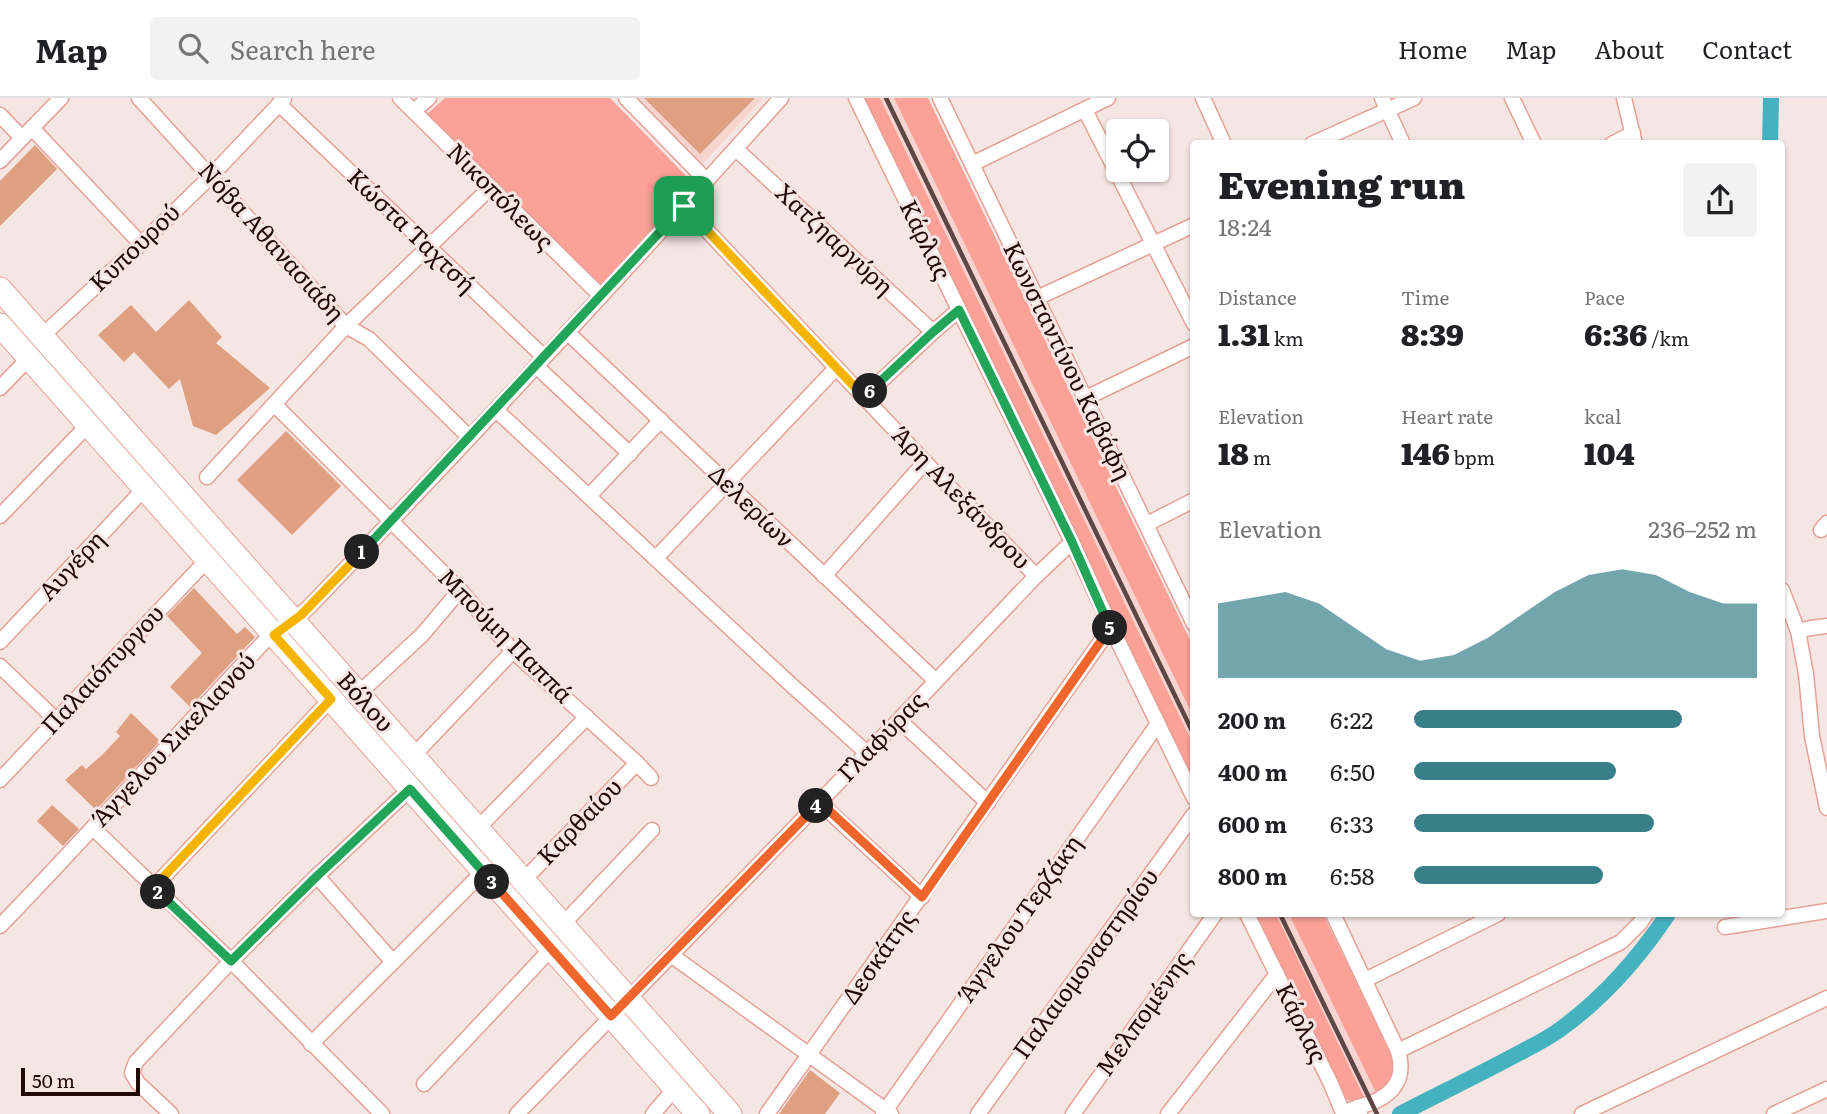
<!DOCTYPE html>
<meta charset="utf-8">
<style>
body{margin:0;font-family:Literata,serif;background:#f2f2f2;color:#202124;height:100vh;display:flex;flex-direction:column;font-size:26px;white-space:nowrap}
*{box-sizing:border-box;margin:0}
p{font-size:23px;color:#757577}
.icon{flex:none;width:38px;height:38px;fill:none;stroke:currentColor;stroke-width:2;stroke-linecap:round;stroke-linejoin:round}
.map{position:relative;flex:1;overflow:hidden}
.details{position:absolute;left:1190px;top:42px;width:595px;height:777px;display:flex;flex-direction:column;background:#fff;border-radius:7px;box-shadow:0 2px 5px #0004}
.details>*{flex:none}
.fabs{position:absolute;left:1106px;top:21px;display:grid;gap:14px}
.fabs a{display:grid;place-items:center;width:63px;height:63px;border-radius:7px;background:#fff;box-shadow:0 2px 5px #0004;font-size:35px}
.scale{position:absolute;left:21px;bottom:18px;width:119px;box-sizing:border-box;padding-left:7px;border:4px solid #210907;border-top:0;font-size:19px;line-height:24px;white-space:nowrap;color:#210907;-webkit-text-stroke:5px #f5e6e4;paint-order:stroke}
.pin{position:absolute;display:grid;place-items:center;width:60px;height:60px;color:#fff;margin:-30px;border-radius:14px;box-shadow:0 4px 10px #0006}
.km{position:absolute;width:35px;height:35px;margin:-18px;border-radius:50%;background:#222;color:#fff;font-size:19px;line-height:35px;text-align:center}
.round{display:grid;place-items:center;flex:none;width:74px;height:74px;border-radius:7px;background:#f2f2f2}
.head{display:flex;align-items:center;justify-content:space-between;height:119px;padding:0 28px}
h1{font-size:38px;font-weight:800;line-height:52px}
.stats{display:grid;grid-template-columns:repeat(3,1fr);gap:10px;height:119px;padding:7px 28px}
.stats div{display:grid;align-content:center}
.stats b{font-size:30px;font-weight:800}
.stats small{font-size:19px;font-weight:400}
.stats p{font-size:19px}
.chart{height:196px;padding:14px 28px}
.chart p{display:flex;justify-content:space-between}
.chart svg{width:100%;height:126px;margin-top:7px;fill:#388089;opacity:.7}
ul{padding:0 28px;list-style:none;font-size:23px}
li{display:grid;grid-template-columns:112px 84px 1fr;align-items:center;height:52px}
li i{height:18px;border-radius:9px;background:#388089}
header{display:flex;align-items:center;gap:42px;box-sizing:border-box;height:98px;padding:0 35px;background:#fff;border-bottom:2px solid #e0e0e0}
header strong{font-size:33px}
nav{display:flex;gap:38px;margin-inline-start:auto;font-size:24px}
.search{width:490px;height:63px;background:#f2f2f2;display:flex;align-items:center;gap:18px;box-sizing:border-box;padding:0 24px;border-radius:7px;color:#757577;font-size:26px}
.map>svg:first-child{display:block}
.built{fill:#f6d4d0}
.green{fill:#fba197}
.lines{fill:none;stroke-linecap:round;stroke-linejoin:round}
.canal{stroke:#45b2bf;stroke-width:16}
.building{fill:#dfa082}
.street-casing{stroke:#e6a098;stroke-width:17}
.primary-casing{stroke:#e6a098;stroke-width:25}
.street{stroke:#fff;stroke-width:14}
.primary{stroke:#fff;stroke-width:23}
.rail{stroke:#5d4745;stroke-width:4.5}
.split-1-casing{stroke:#fff;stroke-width:14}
.split-2-casing{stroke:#fff;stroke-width:14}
.split-3-casing{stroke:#fff;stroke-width:14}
.split-4-casing{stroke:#fff;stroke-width:14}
.split-5-casing{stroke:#fff;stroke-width:14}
.split-6-casing{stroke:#fff;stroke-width:14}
.split-7-casing{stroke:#fff;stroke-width:14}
.split-1{stroke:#22a559;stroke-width:9}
.split-2{stroke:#f5b400;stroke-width:9}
.split-3{stroke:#22a559;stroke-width:9}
.split-4{stroke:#f0652b;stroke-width:9}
.split-5{stroke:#f0652b;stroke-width:9}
.split-6{stroke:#22a559;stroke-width:9}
.split-7{stroke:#f5b400;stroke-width:9}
.labels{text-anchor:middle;stroke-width:6;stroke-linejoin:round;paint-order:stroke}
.street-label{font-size:24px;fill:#210907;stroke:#f5e6e4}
</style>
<header>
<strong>Map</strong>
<div class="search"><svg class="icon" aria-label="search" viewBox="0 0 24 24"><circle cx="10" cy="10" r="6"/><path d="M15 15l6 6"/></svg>Search here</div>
<nav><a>Home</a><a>Map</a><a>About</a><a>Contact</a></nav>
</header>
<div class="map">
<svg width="1827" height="1016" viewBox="0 0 1827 1016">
<rect width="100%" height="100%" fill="#f5e6e4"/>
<g class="built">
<path d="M630,0h133l-65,71z"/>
<path d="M880,0h14l299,618v28z"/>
<path d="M1276,816h13l88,181 -11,6z"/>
</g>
<g class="green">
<path d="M445,0h165l83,85 -92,103 -174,-172z"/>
<path d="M863,0h17l313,646v45z"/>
<path d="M894,0h34l265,548v70z"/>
<path d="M1253,816h23l90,187c-9,2 -15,2 -23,-4z"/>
<path d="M1289,816h34l67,138c9,20 2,30 -13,43z"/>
</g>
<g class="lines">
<g class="canal">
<path d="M1770,46l1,-46"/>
<path d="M1400,1016c35,-18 70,-35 106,-54 18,-10 39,-19 56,-32 41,-30 78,-72 106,-114"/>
</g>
</g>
<g class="building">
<path d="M644,0h111l-55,56z"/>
<path d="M35,47l22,24 -57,57v-45z"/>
<path d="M189,202l33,37 -6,6 54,45 -54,47 -23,-9 -13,-47 -11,10 -35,-37 -10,10 -26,-27 33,-30 25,27z"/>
<path d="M286,333l55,55 -49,49 -55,-55z"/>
<path d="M194,490l43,46 8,-7 10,10 -65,70 -20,-20 32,-34 -35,-37z"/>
<path d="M131,615l29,28 -64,69 -31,-30 17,-15 4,4 17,-15 17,-18 -4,-4z"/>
<path d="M52,707l27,24 -16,17 -26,-25z"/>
<path d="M810,972l30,23 -15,21h-46z"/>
</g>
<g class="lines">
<defs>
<g id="street">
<path d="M139,0l207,228 23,13 100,98"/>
<path d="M400,0l201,198"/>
<path d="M626,0l81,83"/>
<path d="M856,0l216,444 39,85 83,171"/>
<path d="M940,0l254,526"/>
<path d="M1203,0l21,46"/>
<path d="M1382,0l21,46"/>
<path d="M1512,0l22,46"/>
<path d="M1624,0l11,46"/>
<path d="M279,6l265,253"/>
<path d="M1085,12l109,214"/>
<path d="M414,13l15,-13"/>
<path d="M0,17l22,23"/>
<path d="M32,30l109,116"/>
<path d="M1312,46l102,-46"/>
<path d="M1612,46l21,-11"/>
<path d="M736,51l197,183"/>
<path d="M0,63l61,-63"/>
<path d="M972,66l136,-66"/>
<path d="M684,108l241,256 111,114"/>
<path d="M1037,200l157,-73"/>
<path d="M567,234l369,349"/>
<path d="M42,238l99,-92 70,-68 73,-77"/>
<path d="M536,268l94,88"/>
<path d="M0,290l29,-30"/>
<path d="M864,299l69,-65 26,-22"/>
<path d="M1086,300l108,-52"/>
<path d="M274,306l186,186 53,61 124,112 14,15"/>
<path d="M496,312l292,272 79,71"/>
<path d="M207,379l139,-151 144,-138"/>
<path d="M589,398l72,-76"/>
<path d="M0,418l88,-91"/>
<path d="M1147,426l47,-24"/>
<path d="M1821,432l6,-7"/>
<path d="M656,460l180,-190"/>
<path d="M824,478l101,-114"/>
<path d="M1782,492l16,41 8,43 6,62 15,72"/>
<path d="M1798,533l13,-3 16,-2"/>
<path d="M0,544l144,-153"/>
<path d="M0,568l56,54"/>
<path d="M358,596l64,-59 38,-45"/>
<path d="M899,622l89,83"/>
<path d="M413,658l100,-105"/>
<path d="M0,682l207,-220"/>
<path d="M819,704l103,95"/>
<path d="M93,730l138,133 151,153"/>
<path d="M477,731l110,-112"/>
<path d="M317,778l76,86"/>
<path d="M523,783l114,-118"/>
<path d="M153,790l178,-189"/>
<path d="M1247,816l84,170 12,29 15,-6 2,7"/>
<path d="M1333,816l65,137c10,33 -11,49 -40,56"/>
<path d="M562,827l90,-95"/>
<path d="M0,828c89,-91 173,-188 261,-281 14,-15 34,-24 49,-39 160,-167 317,-336 471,-508"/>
<path d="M1725,829l102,-16"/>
<path d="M671,857l220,159"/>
<path d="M1365,882l133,-66"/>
<path d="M311,946l172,-172"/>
<path d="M1398,953l223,-109 19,-19 6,-9"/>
<path d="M424,986l127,-135"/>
<path d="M171,1016l-33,-31 -6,-10 4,-11 95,-101 86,-85 93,-87"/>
<path d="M517,1016l382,-394 137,-144 36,-34"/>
<path d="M653,1016l22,-26"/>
<path d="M767,1016l344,-487"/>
<path d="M883,1016l274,-389"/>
<path d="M978,1016l216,-300"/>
<path d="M1073,1016l142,-200"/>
<path d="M1168,1016l109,-140"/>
<path d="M1582,1016l245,-116"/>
<path d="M1774,1016l53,-25"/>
</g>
<g id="primary">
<path d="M0,191l730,825"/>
<path d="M0,227l698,789"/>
</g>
</defs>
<use href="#street" class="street-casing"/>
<use href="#primary" class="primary-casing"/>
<use href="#street" class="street"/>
<use href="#primary" class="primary"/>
<g class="rail">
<path d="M886,0l308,637"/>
<path d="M1280,816l97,200"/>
</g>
</g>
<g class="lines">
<defs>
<path id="split-1" d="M362,454l322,-346"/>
<path id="split-2" d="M158,794l-5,-4 178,-189 -57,-64 27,-20 61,-63"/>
<path id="split-3" d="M158,794l73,69 86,-85 93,-87 82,93"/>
<path id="split-4" d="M492,784l119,134 205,-210"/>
<path id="split-5" d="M816,708l4,-4 102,95 188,-269"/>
<path id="split-6" d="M870,293l63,-59 26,-22 113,232 38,86"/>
<path id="split-7" d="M684,108l180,191 6,-6"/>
</defs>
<use href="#split-1" class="split-1-casing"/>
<use href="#split-2" class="split-2-casing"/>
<use href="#split-3" class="split-3-casing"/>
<use href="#split-4" class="split-4-casing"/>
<use href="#split-5" class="split-5-casing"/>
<use href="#split-6" class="split-6-casing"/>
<use href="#split-7" class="split-7-casing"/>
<use href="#split-1" class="split-1"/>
<use href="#split-2" class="split-2"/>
<use href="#split-3" class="split-3"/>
<use href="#split-4" class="split-4"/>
<use href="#split-5" class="split-5"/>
<use href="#split-6" class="split-6"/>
<use href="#split-7" class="split-7"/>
</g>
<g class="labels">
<g class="street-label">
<text transform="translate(500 99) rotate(45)" y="8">Νικοπόλεως</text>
<text transform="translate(411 133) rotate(44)" y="8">Κώστα Ταχτσή</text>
<text transform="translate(834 142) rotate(43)" y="8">Χατζηαργύρη</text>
<text transform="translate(925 142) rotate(64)" y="8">Κάρλας</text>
<text transform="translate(271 144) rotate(48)" y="8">Νόβα Αθανασιάδη</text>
<text transform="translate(135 150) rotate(-44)" y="8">Κυπουρού</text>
<text transform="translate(1067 263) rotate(64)" y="8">Κωνσταντίνου Καβάφη</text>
<text transform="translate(961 400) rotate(46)" y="8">Άρη Αλεξάνδρου</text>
<text transform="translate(751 409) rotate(44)" y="8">Δελερίων</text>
<text transform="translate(72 468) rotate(-47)" y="8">Αυγέρη</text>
<text transform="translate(505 538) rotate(45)" y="8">Μπούμη Παππά</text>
<text transform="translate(103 572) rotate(-47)" y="8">Παλαιόπυργου</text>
<text transform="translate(365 604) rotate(48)" y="8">Βόλου</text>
<text transform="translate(882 639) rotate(-46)" y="8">Γλαφύρας</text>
<text transform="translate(174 642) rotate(-47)" y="8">Άγγελου Σικελιανού</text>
<text transform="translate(580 724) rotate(-46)" y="8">Καρθαίου</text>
<text transform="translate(1020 821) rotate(-55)" y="8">Άγγελου Τερζάκη</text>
<text transform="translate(879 859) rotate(-55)" y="8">Δεσκάτης</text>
<text transform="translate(1086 866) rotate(-54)" y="8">Παλαιομοναστηρίου</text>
<text transform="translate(1144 916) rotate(-55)" y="8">Μελπομένης</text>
<text transform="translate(1301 925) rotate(64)" y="8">Κάρλας</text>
</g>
</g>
</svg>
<div class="fabs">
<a><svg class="icon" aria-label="locate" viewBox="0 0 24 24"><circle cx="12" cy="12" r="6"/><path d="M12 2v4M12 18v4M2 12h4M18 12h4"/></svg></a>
</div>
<div class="scale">50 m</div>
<div class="pin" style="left:684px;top:108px;background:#1e9e55"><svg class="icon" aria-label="arrive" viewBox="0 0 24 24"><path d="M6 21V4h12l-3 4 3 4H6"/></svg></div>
<b class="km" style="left:362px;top:454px">1</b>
<b class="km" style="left:158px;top:794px">2</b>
<b class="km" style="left:492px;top:784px">3</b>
<b class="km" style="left:816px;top:708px">4</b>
<b class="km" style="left:1110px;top:530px">5</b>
<b class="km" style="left:870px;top:293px">6</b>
<section class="details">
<div class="head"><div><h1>Evening run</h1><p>18:24</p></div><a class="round"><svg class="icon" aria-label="share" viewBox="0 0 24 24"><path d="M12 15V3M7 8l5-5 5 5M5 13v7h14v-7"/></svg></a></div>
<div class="stats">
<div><p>Distance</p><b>1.31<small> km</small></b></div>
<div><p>Time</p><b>8:39</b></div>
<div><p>Pace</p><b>6:36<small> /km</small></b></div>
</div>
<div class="stats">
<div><p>Elevation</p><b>18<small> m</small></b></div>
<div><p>Heart rate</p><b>146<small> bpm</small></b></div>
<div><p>kcal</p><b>104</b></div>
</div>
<div class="chart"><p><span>Elevation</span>236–252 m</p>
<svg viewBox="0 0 160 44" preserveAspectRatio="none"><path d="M0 44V18L10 16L20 14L30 18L40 26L50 34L60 38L70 36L80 30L90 22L100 14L110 8L120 6L130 8L140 14L150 18L160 18V44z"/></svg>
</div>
<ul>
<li><b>200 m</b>6:22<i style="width:78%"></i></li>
<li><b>400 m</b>6:50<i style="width:59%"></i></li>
<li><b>600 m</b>6:33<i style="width:70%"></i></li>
<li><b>800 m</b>6:58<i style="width:55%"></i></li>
</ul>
</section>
</div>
